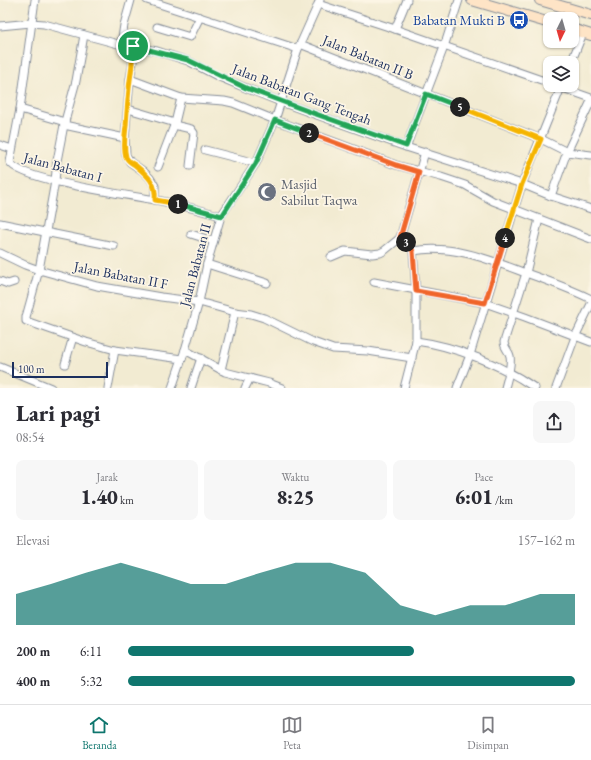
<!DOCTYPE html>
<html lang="id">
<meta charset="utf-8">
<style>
body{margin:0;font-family:"EB Garamond",serif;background:#f7f7f7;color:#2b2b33;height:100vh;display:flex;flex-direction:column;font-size:15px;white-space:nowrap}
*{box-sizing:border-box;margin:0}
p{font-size:13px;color:#7c7c81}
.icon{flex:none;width:22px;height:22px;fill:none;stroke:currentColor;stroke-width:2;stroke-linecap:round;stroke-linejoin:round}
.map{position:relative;height:388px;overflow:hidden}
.details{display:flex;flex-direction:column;background:#fff;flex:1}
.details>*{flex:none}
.needle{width:26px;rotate:185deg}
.buttons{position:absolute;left:543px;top:12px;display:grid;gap:8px}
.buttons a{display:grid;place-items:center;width:36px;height:36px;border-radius:8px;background:#fff;box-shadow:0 1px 3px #0004;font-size:20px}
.scale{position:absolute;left:12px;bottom:10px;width:96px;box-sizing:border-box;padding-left:4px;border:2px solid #1b2f5e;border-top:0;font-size:11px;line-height:14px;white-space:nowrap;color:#1b2f5e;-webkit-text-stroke:3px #fcf5e5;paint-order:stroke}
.pin{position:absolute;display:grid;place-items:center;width:34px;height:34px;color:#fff;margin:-17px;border:2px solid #fff;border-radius:50%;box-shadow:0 1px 4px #0007}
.km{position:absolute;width:20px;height:20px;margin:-10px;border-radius:50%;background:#222;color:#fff;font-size:11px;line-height:20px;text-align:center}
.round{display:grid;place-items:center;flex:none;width:42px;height:42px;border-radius:8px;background:#f7f7f7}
.summary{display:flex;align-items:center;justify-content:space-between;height:68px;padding:0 16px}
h1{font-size:22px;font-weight:800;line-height:30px}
.stats{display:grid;grid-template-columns:repeat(3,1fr);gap:6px;height:68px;padding:4px 16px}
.stats div{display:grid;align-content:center;border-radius:8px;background:#f7f7f7;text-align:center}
.stats b{font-size:20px;font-weight:800}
.stats small{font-size:11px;font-weight:400}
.stats p{font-size:11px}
.chart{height:112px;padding:8px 16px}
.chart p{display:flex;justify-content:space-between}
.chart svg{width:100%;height:72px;margin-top:4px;fill:#0f766e;opacity:.7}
ul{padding:0 16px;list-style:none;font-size:13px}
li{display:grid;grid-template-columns:64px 48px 1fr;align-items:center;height:30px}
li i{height:10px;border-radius:5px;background:#0f766e}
.menu{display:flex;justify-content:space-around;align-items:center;height:56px;border-top:1px solid #e1e1e2;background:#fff;font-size:11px;color:#7c7c81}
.menu a{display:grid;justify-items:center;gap:2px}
.menu .active{color:#0f766e}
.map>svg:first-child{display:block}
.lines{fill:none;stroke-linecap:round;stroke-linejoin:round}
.minor-casing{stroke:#868d98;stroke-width:9}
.secondary-casing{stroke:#868d98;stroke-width:12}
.minor{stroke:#fff;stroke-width:7}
.secondary{stroke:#fee4c6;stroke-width:10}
.split-1-casing{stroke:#fff;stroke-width:8}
.split-2-casing{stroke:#fff;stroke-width:8}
.split-3-casing{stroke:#fff;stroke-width:8}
.split-4-casing{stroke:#fff;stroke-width:8}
.split-5-casing{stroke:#fff;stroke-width:8}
.split-6-casing{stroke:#fff;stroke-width:8}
.split-7-casing{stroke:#fff;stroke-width:8}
.split-1{stroke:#f5b400;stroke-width:5}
.split-2{stroke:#22a559;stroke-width:5}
.split-3{stroke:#f0652b;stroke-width:5}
.split-4{stroke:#f0652b;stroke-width:5}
.split-5{stroke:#f5b400;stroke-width:5}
.split-6{stroke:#22a559;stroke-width:5}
.split-7{stroke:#22a559;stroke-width:5}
.labels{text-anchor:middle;stroke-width:3.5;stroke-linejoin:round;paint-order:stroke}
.transit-label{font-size:14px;fill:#164399;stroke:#fcf5e5;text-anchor:end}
.street-label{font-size:14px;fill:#1b2f5e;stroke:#fcf5e5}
.worship-label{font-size:14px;fill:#5b616d;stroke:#fcf5e5;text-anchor:start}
</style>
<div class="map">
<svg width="591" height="388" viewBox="0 0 591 388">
<rect width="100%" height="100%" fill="#fcf5e5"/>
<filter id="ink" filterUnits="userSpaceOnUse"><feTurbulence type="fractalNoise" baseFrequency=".025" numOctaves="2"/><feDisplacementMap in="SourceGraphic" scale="8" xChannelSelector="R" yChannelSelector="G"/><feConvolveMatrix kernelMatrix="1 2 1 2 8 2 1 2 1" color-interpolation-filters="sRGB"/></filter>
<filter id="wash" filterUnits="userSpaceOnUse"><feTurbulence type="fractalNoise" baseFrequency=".012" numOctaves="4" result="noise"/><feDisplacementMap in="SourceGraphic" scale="16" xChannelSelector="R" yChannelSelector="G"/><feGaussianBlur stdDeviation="0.9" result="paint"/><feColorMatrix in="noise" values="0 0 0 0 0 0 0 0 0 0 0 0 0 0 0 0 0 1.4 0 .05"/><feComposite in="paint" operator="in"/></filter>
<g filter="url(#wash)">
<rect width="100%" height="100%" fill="#f2ebd2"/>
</g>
<g filter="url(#ink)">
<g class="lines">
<defs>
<g id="minor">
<path d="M35,0l-15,109 -10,53c8,18 123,34 146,38 22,4 44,10 65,16"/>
<path d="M147,0l151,49"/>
<path d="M318,4l77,25 155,54"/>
<path d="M0,26l31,-3 13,1 74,20 39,7 31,10 29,15 29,12 35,14 125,45 116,37 29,12 40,13"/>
<path d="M157,27l33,10 10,-20"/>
<path d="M395,29l12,-29"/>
<path d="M84,35l-8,46 -12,44 -7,36 -2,20 -16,89 -13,47v4l60,21 29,8 67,9"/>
<path d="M121,44l3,-19 7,-25"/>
<path d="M300,44l241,95 26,13 24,3"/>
<path d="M131,46l2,16 -3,17 -5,59 1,17 4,7 13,9 7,7 5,8v14"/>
<path d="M571,63l12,-30"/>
<path d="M130,79l51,19 -6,25 -17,44"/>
<path d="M554,85l37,13"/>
<path d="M181,98l43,3 9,2 42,17 65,24 56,21 45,12 24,8 28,16 98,38"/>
<path d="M20,109l45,13"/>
<path d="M128,109l47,14"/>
<path d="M64,125l61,13"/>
<path d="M174,125l17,4 3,4 -4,33"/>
<path d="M0,145l12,4"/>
<path d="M406,147l38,-100 15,-47"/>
<path d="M205,150l51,13"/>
<path d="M551,196l16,-44 24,-51"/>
<path d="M0,223l114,23"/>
<path d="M191,234l22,7"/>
<path d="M400,238l8,5 5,8 3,40v50l-12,47"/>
<path d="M413,251c38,-7 75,8 110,21 23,8 46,16 68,27"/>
<path d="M0,253l25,12 14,5 58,16 64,11 38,5 36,10 16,2 13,4 49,24 20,7 35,2 44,7"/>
<path d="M331,257l14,-6 27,3 8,-1 4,-2 16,-13 25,-86"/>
<path d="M207,264l60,19"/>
<path d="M0,281l8,3 6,-2"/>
<path d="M374,282l111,21 40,14 66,25"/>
<path d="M416,341c39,5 86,24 119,47"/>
<path d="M185,350l40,22 44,11 13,5"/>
<path d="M65,364l8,-27"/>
<path d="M0,367l51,21"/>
<path d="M221,370l14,-58"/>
<path d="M108,388l7,-38"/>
<path d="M172,388l13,-38 14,-48 8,-38 14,-48 35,-53 19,-43 23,-71 22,-49"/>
<path d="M191,388l10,-30"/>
<path d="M245,388l5,-10"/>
<path d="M457,388l13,-33 52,-171 40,-99"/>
<path d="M505,388c2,-9 7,-22 5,-32 -1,-5 -6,-8 -6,-14l22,-69 13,-54"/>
<path d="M556,388l19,-51 16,-33"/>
</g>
<g id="secondary">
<path d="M472,0l78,23"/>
<path d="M540,0l51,15"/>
<path d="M572,29l19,6"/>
</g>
</defs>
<use href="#minor" class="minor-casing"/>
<use href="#secondary" class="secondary-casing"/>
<use href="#minor" class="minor"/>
<use href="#secondary" class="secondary"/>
</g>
</g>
<g class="lines" filter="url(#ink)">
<defs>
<path id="split-1" d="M133,46h-2c2,15 1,20 -1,34 -2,15 -3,31 -4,46 -1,9 -3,21 0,31 2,4 5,6 9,8 12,10 22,18 20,35l23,4"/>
<path id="split-2" d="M178,204l44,12 34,-53 19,-43 34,13"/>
<path id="split-3" d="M309,133l87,32 23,7 -19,66 6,4"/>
<path id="split-4" d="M406,242l7,9 3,40 69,12 20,-65"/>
<path id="split-5" d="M460,107l81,32 -19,45 -17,54"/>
<path id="split-6" d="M313,113l93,33 20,-52 34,13"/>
<path id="split-7" d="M133,46l55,14 58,28 67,25"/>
</defs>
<use href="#split-1" class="split-1-casing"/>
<use href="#split-2" class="split-2-casing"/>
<use href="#split-3" class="split-3-casing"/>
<use href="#split-4" class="split-4-casing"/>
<use href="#split-5" class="split-5-casing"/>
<use href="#split-6" class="split-6-casing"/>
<use href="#split-7" class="split-7-casing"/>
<use href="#split-1" class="split-1"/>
<use href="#split-2" class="split-2"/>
<use href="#split-3" class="split-3"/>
<use href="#split-4" class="split-4"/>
<use href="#split-5" class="split-5"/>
<use href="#split-6" class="split-6"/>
<use href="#split-7" class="split-7"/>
</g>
<defs>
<symbol id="bus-disc" viewBox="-11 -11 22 22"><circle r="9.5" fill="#1a4fb4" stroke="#fcf5e5"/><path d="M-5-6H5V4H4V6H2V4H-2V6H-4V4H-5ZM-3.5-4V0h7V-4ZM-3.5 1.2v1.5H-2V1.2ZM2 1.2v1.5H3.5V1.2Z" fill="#fff"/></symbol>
<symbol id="mosque-disc" viewBox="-11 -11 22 22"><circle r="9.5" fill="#6b7280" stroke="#fcf5e5"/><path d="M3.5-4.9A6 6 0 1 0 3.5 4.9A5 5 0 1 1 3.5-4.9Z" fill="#fff"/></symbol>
</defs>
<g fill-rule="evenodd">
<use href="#bus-disc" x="508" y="9" width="22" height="22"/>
<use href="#mosque-disc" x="256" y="181" width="22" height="22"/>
</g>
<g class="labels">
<g class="transit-label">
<text x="505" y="25">Babatan Mukti B</text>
</g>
<g class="street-label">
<text transform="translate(368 57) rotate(22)" y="5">Jalan Babatan II B</text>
<text transform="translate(302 94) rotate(21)" y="5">Jalan Babatan Gang Tengah</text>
<text transform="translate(63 167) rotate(15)" y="5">Jalan Babatan I</text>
<text transform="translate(195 265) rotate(-75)" y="5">Jalan Babatan II</text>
<text transform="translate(121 275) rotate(11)" y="5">Jalan Babatan II F</text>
</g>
<g class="worship-label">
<text x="281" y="189">Masjid<tspan x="281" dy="16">Sabilut Taqwa</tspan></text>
</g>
</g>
</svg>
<div class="buttons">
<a><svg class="needle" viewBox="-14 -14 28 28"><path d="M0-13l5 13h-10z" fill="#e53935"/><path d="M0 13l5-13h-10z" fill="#7c7c81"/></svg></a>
<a><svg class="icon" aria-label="layers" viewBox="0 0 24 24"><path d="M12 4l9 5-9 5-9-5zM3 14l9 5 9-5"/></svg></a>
</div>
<div class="scale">100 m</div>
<div class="pin" style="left:133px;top:46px;background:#1e9e55"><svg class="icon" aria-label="arrive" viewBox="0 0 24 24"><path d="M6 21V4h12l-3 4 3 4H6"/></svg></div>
<b class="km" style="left:178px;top:204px">1</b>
<b class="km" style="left:309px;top:133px">2</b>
<b class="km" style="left:406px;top:242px">3</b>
<b class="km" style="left:505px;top:238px">4</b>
<b class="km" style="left:460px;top:107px">5</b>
</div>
<section class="details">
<div class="summary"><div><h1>Lari pagi</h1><p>08:54</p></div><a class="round"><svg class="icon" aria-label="share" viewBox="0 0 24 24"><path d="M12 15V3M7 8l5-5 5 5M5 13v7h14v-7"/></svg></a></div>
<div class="stats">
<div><p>Jarak</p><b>1.40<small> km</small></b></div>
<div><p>Waktu</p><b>8:25</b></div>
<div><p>Pace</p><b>6:01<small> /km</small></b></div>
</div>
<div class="chart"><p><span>Elevasi</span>157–162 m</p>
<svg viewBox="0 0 160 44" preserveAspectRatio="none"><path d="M0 44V25L10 19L20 12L30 6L40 12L50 19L60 19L70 12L80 6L90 6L100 12L110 32L120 38L130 32L140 32L150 25L160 25V44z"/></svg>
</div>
<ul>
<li><b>200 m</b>6:11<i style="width:64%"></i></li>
<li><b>400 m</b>5:32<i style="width:100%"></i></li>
</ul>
</section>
<nav class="menu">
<a class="active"><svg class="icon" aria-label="home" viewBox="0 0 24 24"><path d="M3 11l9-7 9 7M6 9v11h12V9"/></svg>Beranda</a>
<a><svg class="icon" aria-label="map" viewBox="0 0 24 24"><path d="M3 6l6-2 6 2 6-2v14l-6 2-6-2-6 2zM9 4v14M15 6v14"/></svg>Peta</a>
<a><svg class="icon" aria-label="saved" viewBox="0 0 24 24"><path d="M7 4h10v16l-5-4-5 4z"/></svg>Disimpan</a>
</nav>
